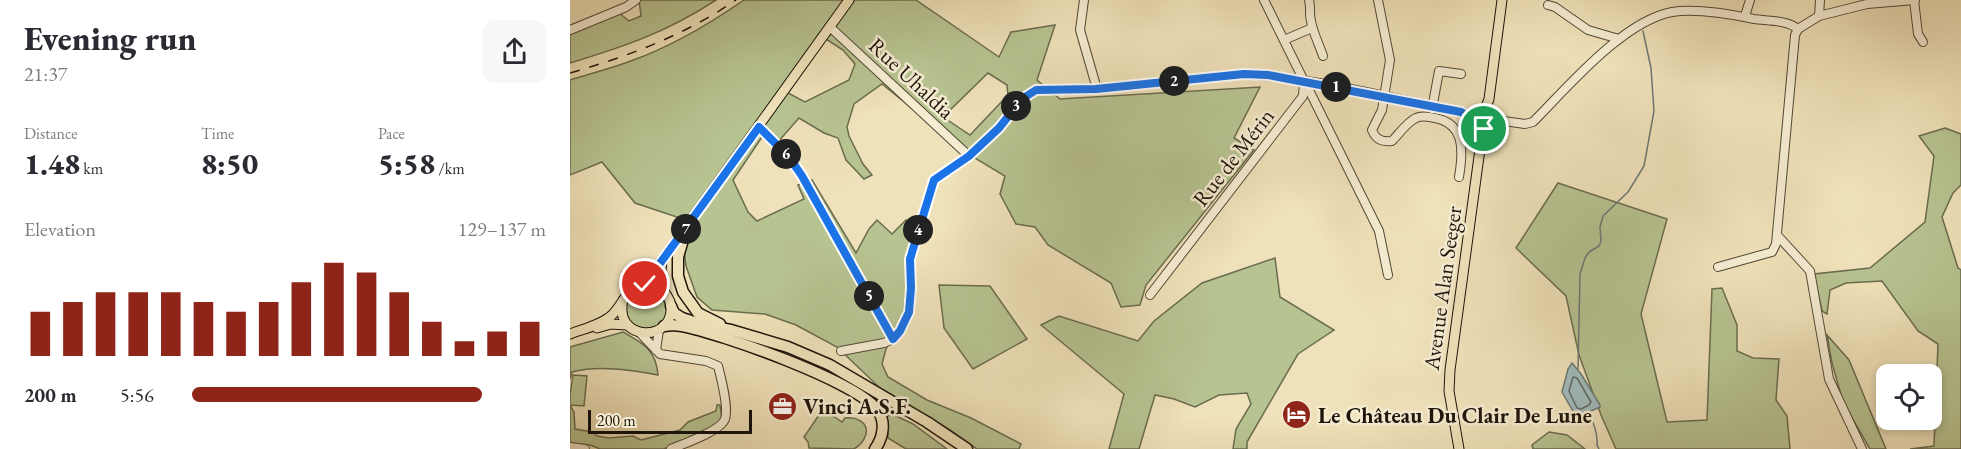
<!DOCTYPE html>
<meta charset="utf-8">
<style>
body{margin:0;font-family:"EB Garamond",serif;background:#f7f7f7;color:#2b2b33;height:100vh;display:flex;flex-direction:column;font-size:22px;white-space:nowrap}
*{box-sizing:border-box;margin:0}
p{font-size:20px;color:#7c7c81}
.icon{flex:none;width:33px;height:33px;fill:none;stroke:currentColor;stroke-width:2;stroke-linecap:round;stroke-linejoin:round}
.map{position:relative;flex:1;overflow:hidden}
.details{display:flex;flex-direction:column;background:#fff;width:570px}
.details>*{flex:none}
.buttons{position:absolute;left:1306px;top:364px;display:grid;gap:12px}
.buttons a{display:grid;place-items:center;width:66px;height:66px;border-radius:12px;background:#fff;box-shadow:0 3px 9px #0003;font-size:30px}
.scale{position:absolute;left:18px;bottom:15px;width:164px;box-sizing:border-box;padding-left:6px;border:3px solid #1e150b;border-top:0;font-size:16px;line-height:21px;white-space:nowrap;color:#1e150b;-webkit-text-stroke:4px #f5ecd2;paint-order:stroke}
.pin{position:absolute;display:grid;place-items:center;width:51px;height:51px;color:#fff;margin:-26px;border:3px solid #fff;border-radius:50%;box-shadow:0 2px 6px #0007}
.km{position:absolute;width:30px;height:30px;margin:-15px;border-radius:50%;background:#222;color:#fff;font-size:16px;line-height:30px;text-align:center}
.round{display:grid;place-items:center;flex:none;width:63px;height:63px;border-radius:12px;background:#f7f7f7}
.head{display:flex;align-items:center;justify-content:space-between;height:102px;padding:0 24px}
h1{font-size:33px;font-weight:800;line-height:45px}
.figures{display:grid;grid-template-columns:repeat(3,1fr);gap:9px;height:102px;padding:6px 24px}
.figures div{display:grid;align-content:center}
.figures b{font-size:30px;font-weight:800}
.figures small{font-size:16px;font-weight:400}
.figures p{font-size:16px}
.chart{height:168px;padding:12px 24px}
.chart p{display:flex;justify-content:space-between}
.chart svg{width:100%;height:108px;margin-top:6px;stroke:#8f2418;stroke-width:6}
ul{padding:0 24px;list-style:none;font-size:20px}
li{display:grid;grid-template-columns:96px 72px 1fr;align-items:center;height:45px}
li i{height:15px;border-radius:8px;background:#8f2418}
main{display:flex;flex:1;min-height:0}
.map>svg:first-child{display:block}
.green{fill:#b7c391;stroke:#6a6c4e;stroke-width:1.5;fill-rule:evenodd}
.water{fill:#a0babb;stroke:#6c7875;stroke-width:1.5}
.lines{fill:none;stroke-linecap:round;stroke-linejoin:round}
.shore{stroke:#5f6863;stroke-width:1.5}
.stream{stroke:#6c7875;stroke-width:1.5}
.minor-casing{stroke:#524836;stroke-width:10}
.major-casing{stroke:#1e150b;stroke-width:11}
.highway-casing{stroke:#1e150b;stroke-width:13}
.minor{stroke:#f5ecd2;stroke-width:8}
.major{stroke:#efe1b9;stroke-width:9}
.highway{stroke:#efe1b9;stroke-width:10}
.rail{stroke:#1e150b;stroke-width:1.5;stroke-dasharray:10 10;stroke-linecap:butt}
.route-casing{stroke:#fff;stroke-width:12}
.route{stroke:#1a73e8;stroke-width:8}
.labels{text-anchor:middle;stroke-width:5;stroke-linejoin:round;paint-order:stroke}
.street-label{font-size:22px;fill:#1e150b;stroke:#f5ecd2}
.poi-label{font-size:22px;font-weight:bold;fill:#1e150b;stroke:#f5ecd2;text-anchor:start}
</style>
<main>
<section class="details">
<div class="head"><div><h1>Evening run</h1><p>21:37</p></div><a class="round"><svg class="icon" aria-label="share" viewBox="0 0 24 24"><path d="M12 15V3M7 8l5-5 5 5M5 13v7h14v-7"/></svg></a></div>
<div class="figures">
<div><p>Distance</p><b>1.48<small> km</small></b></div>
<div><p>Time</p><b>8:50</b></div>
<div><p>Pace</p><b>5:58<small> /km</small></b></div>
</div>
<div class="chart"><p><span>Elevation</span>129–137 m</p>
<svg viewBox="0 0 160 44" preserveAspectRatio="none"><path d="M5 44V26M15 44V22M25 44V18M35 44V18M45 44V18M55 44V22M65 44V26M75 44V22M85 44V14M95 44V6M105 44V10M115 44V18M125 44V30M135 44V38M145 44V34M155 44V30"/></svg>
</div>
<ul>
<li><b>200 m</b>5:56<i style="width:82%"></i></li>
</ul>
</section>
<div class="map">
<svg width="1391" height="449" viewBox="0 0 1391 449">
<rect width="100%" height="100%" fill="#efe1b9"/>
<filter id="stains"><feTurbulence type="fractalNoise" baseFrequency=".00333" numOctaves="4"/><feColorMatrix values="0 0 0 0 .2 0 0 0 0 .09 0 0 0 0 .02 0 0 0 .5 -.17"/></filter>
<radialGradient id="worn" r=".72"><stop offset=".6" stop-color="#630" stop-opacity="0"/><stop offset="1" stop-color="#630" stop-opacity=".3"/></radialGradient>
<g class="green">
<path d="M69,0h77c-49,32 -90,46 -146,63v-31l48,-20 11,9 12,-5z"/>
<path d="M174,0h172l83,57 12,-25 44,-7 -18,55 23,19 200,-12 -26,51 20,12 -108,135 -6,20 -19,2 -10,-24 -63,-38 -13,-18 -19,-3 -16,-30 5,-18 -37,-22 -86,-70 -28,20 -7,23 2,9 14,28 9,11 -8,4 -18,-19 -8,-22 -14,-5 -25,-15 -21,24 -16,-5 -29,43 15,32 9,9 47,-22 -6,-14 14,-5 44,73 13,-24 8,-9 15,14 14,-14 11,6 -7,30 -7,60 -17,33 -4,15 6,13 39,23 44,18 50,26 -2,5h-42l-27,-19 -69,-41 -44,-42 -41,-22 -31,-11 -53,-4 -15,-13 -11,-31 -6,-48 -45,-15 -33,-41 -32,13v-95c19,-6 39,-11 58,-18 41,-14 80,-37 116,-62zM256,39l17,11 12,14 -6,16 -44,22 -17,-9zM418,73l19,12 1,10 -38,40 -27,-18z"/>
<path d="M1375,128l16,6v51l-8,8 -11,24 16,51 3,2v179h-51l24,-3 4,-102 -20,-13 -36,-50 -36,2 -16,7 -3,24 -5,-3 -8,-37 56,-6 55,-46 9,-66 -15,-20z"/>
<path d="M988,183l109,36 -26,95 26,108 40,-2 5,-131 10,-1 15,37v26l16,7 26,1 -3,41 11,16 3,33h-174l-15,-34 -22,-60 -13,-59 -50,-48z"/>
<path d="M705,258l5,39 54,33 -36,24 -51,88v7h-14l3,-20 15,-25 -4,-11 -28,2 -24,12 -21,-8 -19,-4 -16,54h-30l15,-55 -83,-69 18,-9 79,25 16,-20 48,-38z"/>
<path d="M369,285l51,1 37,53 -54,30 -29,-41z"/>
<path d="M71,289c20,0 36,22 18,36 -3,3 -9,4 -13,6l-18,-9 -3,-20 9,-11z"/>
<path d="M53,332c21,12 33,18 35,43 -27,-5 -59,-10 -86,-3l-2,7v-32z"/>
<path d="M1257,335l22,25 37,89h-16l-27,-47 -11,-39z"/>
<path d="M3,375l14,1 -3,30 -14,-1 4,7 1,17 18,3 4,4 12,2 24,-2 8,4 39,-10 8,-8 28,-11 1,-6h3l2,14 -4,5 -54,25h-64l-10,-4 -20,-2v-48z"/>
<path d="M253,409l19,13 3,-4c25,-2 28,19 9,31l-45,-1 -1,-6 -4,-5z"/>
<path d="M324,415l19,9 34,25h-41l-18,-11 -1,-22z"/>
<path d="M979,432l18,3 18,14h-52l-1,-4z"/>
</g>
<path class="water" d="M1002,363l9,11 19,31v2l-20,9 -6,-3 -12,-21 6,-23z"/>
<g class="lines">
<path class="shore" d="M1003,377l4,1 14,24 -2,3 -8,4 -4,-1 -8,-17z"/>
<g class="stream">
<path d="M1008,369l2,-95 5,-16 4,-6 10,-6 2,-5 -1,-14 3,-11 25,-24 16,-26 10,-55 -3,-43 -8,-37"/>
<path d="M1018,411c5,10 10,23 9,34l2,4"/>
</g>
<defs>
<g id="minor">
<path d="M514,0l-4,30 17,59"/>
<path d="M739,0c2,7 0,14 2,21 2,12 8,23 12,35"/>
<path d="M808,0l12,60 -8,50 -10,20c4,10 10,12 20,11 7,-7 15,-19 24,-23 6,-3 13,-1 19,0 31,6 28,35 24,59"/>
<path d="M1344,0l4,34 5,8"/>
<path d="M978,5l7,2 33,23 31,9"/>
<path d="M1175,16l5,-16"/>
<path d="M1249,16l1,-16"/>
<path d="M260,27l139,129"/>
<path d="M0,30l56,-23 10,-7"/>
<path d="M714,40l28,-12"/>
<path d="M735,82l74,149 9,44"/>
<path d="M862,109l7,-38 22,3"/>
<path d="M915,121l4,-2 36,5 8,-2c34,-34 90,-101 139,-110 24,-4 58,2 82,7 14,2 33,1 44,10l21,-13 48,-12 48,-4"/>
<path d="M189,127l30,30 13,19 91,163"/>
<path d="M1208,236l32,35 19,108 33,70"/>
<path d="M1148,267l54,-15 4,-8 19,-209 3,-6"/>
<path d="M580,295l153,-199 1,-15 -40,-81"/>
<path d="M69,332l21,22 46,7 12,5c3,12 11,41 7,53 -4,12 -42,25 -54,30"/>
<path d="M86,350l3,-20"/>
<path d="M271,351l43,-8 9,-4 7,-8 9,-19 2,-24 -1,-29 24,-79 35,-24 30,-28 23,-29 14,-9 61,-1 146,-15c74,4 146,24 218,38l10,6"/>
<path d="M0,447l15,2"/>
</g>
<g id="major">
<circle cx="907" cy="124" r="9"/>
<path d="M912,118l7,-19 13,-99"/>
<path d="M92,261l-2,18 3,11"/>
<path d="M75,284l204,-284"/>
<path d="M27,328l14,-4 16,1"/>
<path d="M0,334c13,-5 32,-9 42,-19 14,-13 19,-43 46,-28 7,4 12,12 13,19 3,37 -58,36 -48,-6"/>
<path d="M889,449l-10,-58 1,-21 30,-221 -1,-17"/>
</g>
<g id="highway">
<path d="M117,226l-9,31v19l5,16 15,21 22,11"/>
<path d="M101,306l3,7 8,5 21,7 28,5 57,17 42,18 97,57 40,27"/>
<path d="M94,326c6,-1 12,-1 18,0 37,7 177,56 196,85 8,11 5,27 -3,38"/>
</g>
</defs>
<use href="#minor" class="minor-casing"/>
<use href="#major" class="major-casing"/>
<use href="#highway" class="highway-casing"/>
<use href="#minor" class="minor"/>
<use href="#major" class="major"/>
<use href="#highway" class="highway"/>
<path class="rail" d="M0,73c59,-17 115,-38 166,-73"/>
</g>
<g class="lines">
<defs>
<path id="route" d="M75,284l114,-157 30,30 13,19 91,163 7,-8 9,-19 2,-24 -1,-29 24,-79 35,-24 30,-28 23,-29 14,-9 60,-1 148,-15 24,1 193,37 10,6 7,-2 7,5 -1,8"/>
</defs>
<use href="#route" class="route-casing"/>
<use href="#route" class="route"/>
</g>
<defs>
<symbol id="office-disc" viewBox="-11 -11 22 22"><circle r="9.5" fill="#8f2418" stroke="#f5ecd2"/><path d="M-6-3h4V-5.5h4V-3h4V5H-6ZM-1-4.5V-3h2v-1.5ZM-6 0V1H6V0Z" fill="#fff"/></symbol>
<symbol id="hotel-disc" viewBox="-11 -11 22 22"><circle r="9.5" fill="#8f2418" stroke="#f5ecd2"/><path d="M-6-4.5h1.5V1H6V5H4.5V3h-9V5H-6ZM-4 0a1.8 1.8 0 1 1 3.6 0ZM.5 0V-2.5h3Q6-2.5 6 0Z" fill="#fff"/></symbol>
</defs>
<g fill-rule="evenodd">
<use href="#office-disc" x="196" y="390" width="33" height="33"/>
<use href="#hotel-disc" x="710" y="398" width="33" height="33"/>
</g>
<g class="labels">
<g class="street-label">
<text transform="translate(342 78) rotate(43)" y="8">Rue Uhaldia</text>
<text transform="translate(663 157) rotate(-52)" y="8">Rue de Mérin</text>
<text transform="translate(872 288) rotate(-82)" y="8">Avenue Alan Seeger</text>
</g>
<g class="poi-label">
<text x="233" y="414">Vinci A.S.F.</text>
<text x="748" y="423">Le Château Du Clair De Lune</text>
</g>
</g>
<rect width="100%" height="100%" filter="url(#stains)"/>
<rect width="100%" height="100%" fill="url(#worn)"/>
</svg>
<div class="buttons">
<a><svg class="icon" aria-label="locate" viewBox="0 0 24 24"><circle cx="12" cy="12" r="6"/><path d="M12 2v4M12 18v4M2 12h4M18 12h4"/></svg></a>
</div>
<div class="scale">200 m</div>
<div class="pin" style="left:914px;top:129px;background:#1e9e55"><svg class="icon" aria-label="arrive" viewBox="0 0 24 24"><path d="M6 21V4h12l-3 4 3 4H6"/></svg></div>
<div class="pin" style="left:75px;top:284px;background:#d93025"><svg class="icon" aria-label="check" viewBox="0 0 24 24"><path d="M5 12l5 5 9-10"/></svg></div>
<b class="km" style="left:766px;top:87px">1</b>
<b class="km" style="left:604px;top:81px">2</b>
<b class="km" style="left:446px;top:106px">3</b>
<b class="km" style="left:348px;top:230px">4</b>
<b class="km" style="left:299px;top:296px">5</b>
<b class="km" style="left:216px;top:154px">6</b>
<b class="km" style="left:116px;top:229px">7</b>
</div>
</main>
